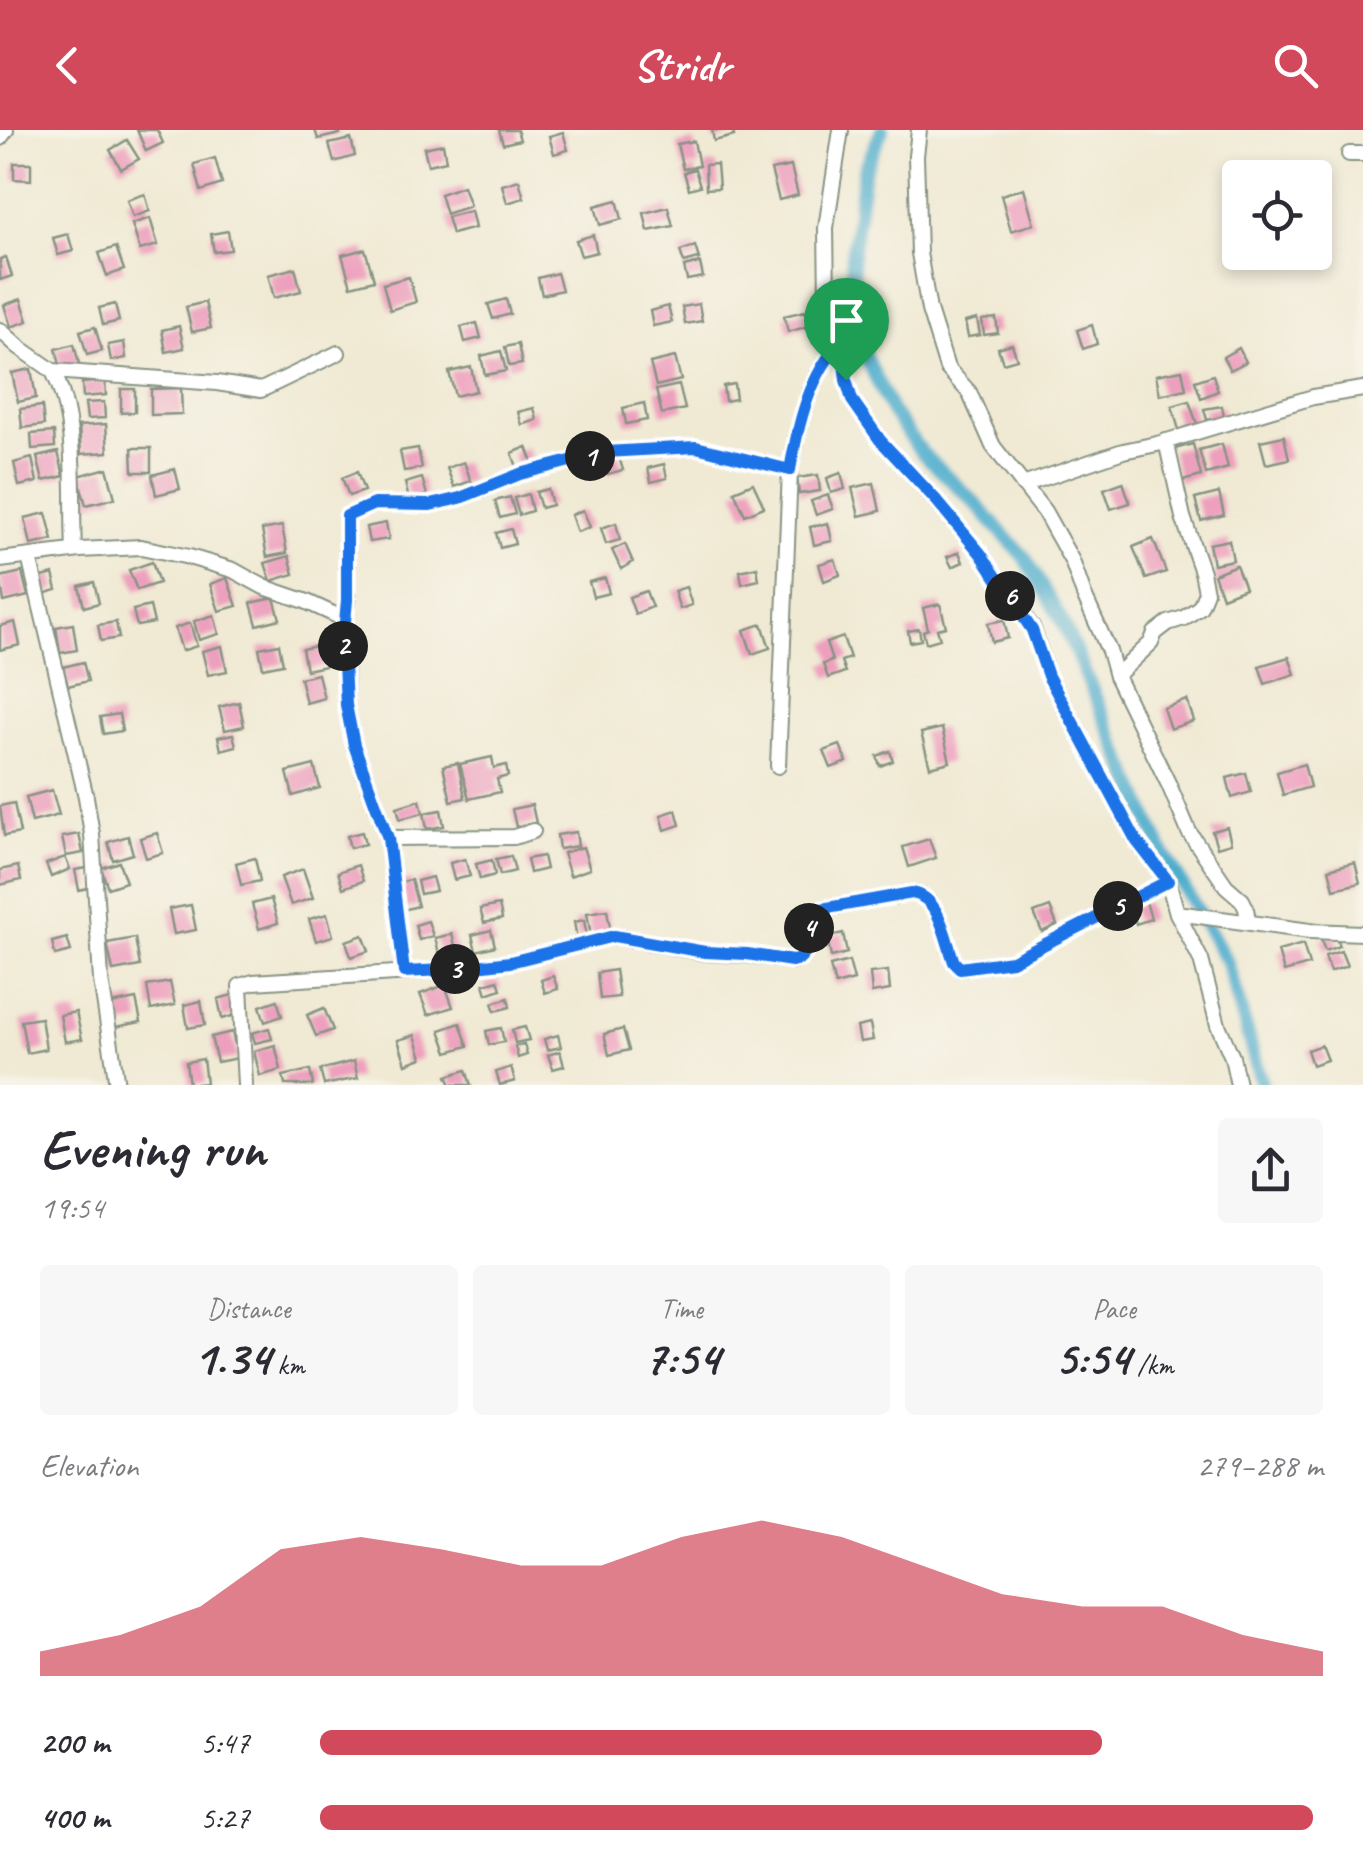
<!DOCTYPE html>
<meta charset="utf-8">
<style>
body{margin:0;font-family:Caveat,sans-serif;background:#f7f7f7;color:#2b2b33;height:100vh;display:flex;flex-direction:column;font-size:38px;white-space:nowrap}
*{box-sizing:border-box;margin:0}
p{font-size:32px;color:#7c7c81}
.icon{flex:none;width:55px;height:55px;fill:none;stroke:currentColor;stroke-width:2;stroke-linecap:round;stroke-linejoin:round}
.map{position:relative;height:955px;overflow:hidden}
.panel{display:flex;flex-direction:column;background:#fff;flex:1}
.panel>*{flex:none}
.controls{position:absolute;left:1222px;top:30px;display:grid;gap:20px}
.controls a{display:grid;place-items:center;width:110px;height:110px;border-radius:10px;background:#fff;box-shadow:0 5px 15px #0003;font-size:50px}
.pin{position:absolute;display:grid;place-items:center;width:85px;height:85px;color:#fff;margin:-102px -42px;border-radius:50% 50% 50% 0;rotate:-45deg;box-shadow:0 0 10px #0007}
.pin .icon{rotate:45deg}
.km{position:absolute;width:50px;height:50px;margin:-25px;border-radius:50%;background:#222;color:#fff;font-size:28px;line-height:50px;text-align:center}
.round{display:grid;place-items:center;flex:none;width:105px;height:105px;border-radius:10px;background:#f7f7f7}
.overview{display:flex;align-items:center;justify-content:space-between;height:170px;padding:0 40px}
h1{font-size:55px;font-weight:800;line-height:75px}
.stats{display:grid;grid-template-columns:repeat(3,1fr);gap:15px;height:170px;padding:10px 40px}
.stats div{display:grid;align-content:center;border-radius:10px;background:#f7f7f7;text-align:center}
.stats b{font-size:50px;font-weight:800}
.stats small{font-size:28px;font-weight:400}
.stats p{font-size:28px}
.chart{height:280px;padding:20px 40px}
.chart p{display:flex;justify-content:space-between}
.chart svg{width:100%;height:180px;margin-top:10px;fill:#d1495b;opacity:.7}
ul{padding:0 40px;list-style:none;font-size:32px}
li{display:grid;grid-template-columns:160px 120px 1fr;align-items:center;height:75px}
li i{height:25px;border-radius:12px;background:#d1495b}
header{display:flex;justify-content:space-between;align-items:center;height:130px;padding:0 40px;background:#d1495b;color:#fff;font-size:45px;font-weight:800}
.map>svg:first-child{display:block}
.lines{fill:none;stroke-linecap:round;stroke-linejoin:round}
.canal{stroke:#4eadcd;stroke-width:14}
.building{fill:#eda0be}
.street-casing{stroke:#889484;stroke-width:18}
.street{stroke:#fff;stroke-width:14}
.route-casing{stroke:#fff;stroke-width:20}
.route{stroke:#1a73e8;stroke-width:12}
</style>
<header><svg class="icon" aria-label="back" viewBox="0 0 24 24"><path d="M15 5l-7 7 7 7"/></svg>Stridr<svg class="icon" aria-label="search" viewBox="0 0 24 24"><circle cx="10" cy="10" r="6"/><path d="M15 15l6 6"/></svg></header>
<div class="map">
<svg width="1363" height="955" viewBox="0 0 1363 955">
<rect width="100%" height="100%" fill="#f7f3e8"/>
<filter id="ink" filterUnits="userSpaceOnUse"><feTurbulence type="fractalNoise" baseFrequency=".01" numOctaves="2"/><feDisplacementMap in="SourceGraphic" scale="20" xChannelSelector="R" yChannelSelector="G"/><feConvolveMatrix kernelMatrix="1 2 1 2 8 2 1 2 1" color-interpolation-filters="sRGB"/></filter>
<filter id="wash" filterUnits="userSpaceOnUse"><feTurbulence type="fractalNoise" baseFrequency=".0048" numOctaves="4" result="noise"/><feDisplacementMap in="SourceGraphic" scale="40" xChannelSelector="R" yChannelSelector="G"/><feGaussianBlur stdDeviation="2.25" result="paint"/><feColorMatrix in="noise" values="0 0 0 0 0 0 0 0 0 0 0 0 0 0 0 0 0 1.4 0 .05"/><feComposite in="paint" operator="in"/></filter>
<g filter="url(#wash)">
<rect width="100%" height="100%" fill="#f0ead4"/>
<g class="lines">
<path class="canal" d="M882,0l-18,41 -12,86 3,65 11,35 26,55 29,40 52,49 53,58 37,64 99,227 65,112 35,123"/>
</g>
<g id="blocks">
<g class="building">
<path d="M137,0h20l6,13 -17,8z"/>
<path d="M315,0h25v4l-22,5z"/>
<path d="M499,0h18l3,10 -17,4z"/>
<path d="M712,0h21l1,6 -20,5z"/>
<path d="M563,2l5,18 -14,4 -5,-18z"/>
<path d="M351,9l4,17 -21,6 -5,-18z"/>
<path d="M127,10l12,19 -18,10 -11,-19z"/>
<path d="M694,11l5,25 -16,3 -6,-25z"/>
<path d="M443,14l3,17 -18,4 -4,-17z"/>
<path d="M215,28l7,26 -21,7 -7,-27z"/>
<path d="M14,33h17v17l-17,-1z"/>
<path d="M717,34l2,24 -13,1 -1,-24z"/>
<path d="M791,36l7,29 -19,5 -8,-30z"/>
<path d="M695,39l5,17 -11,3 -5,-17z"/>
<path d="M1319,46l10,33 -14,4v-36z"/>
<path d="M519,50l5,18 -17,5 -5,-18z"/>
<path d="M463,56l7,20 -24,8 -6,-20z"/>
<path d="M1024,58l10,36 -23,7 -10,-36z"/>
<path d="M145,64l5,17 -17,6 -6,-17z"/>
<path d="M617,70l5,19 -22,6 -5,-19z"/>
<path d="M668,77l5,19 -25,5 -4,-18z"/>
<path d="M471,81l4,17 -23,6 -5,-17z"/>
<path d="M150,88l8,27 -18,5 -8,-26z"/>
<path d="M228,101l3,19 -17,2 -3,-18z"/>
<path d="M68,104l5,17 -15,4 -5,-17z"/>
<path d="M593,105l4,17 -16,4 -5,-16z"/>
<path d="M695,116l4,13 -15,4 -4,-12z"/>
<path d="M116,117l8,23 -17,6 -8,-23z"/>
<path d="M365,119l9,31 -23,6 -9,-31z"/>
<path d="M6,127l6,19 -12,4v-21z"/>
<path d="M700,133l3,14 -16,3 -3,-13z"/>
<path d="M295,138l6,23 -27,7 -6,-23z"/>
<path d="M557,143l5,17 -20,5 -4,-17z"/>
<path d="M409,147l7,25 -26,8 -7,-26z"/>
<path d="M21,169l7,22 -17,6 -7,-22z"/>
<path d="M506,169l4,15 -17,5 -5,-15z"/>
<path d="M205,172l6,26 -19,4 -6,-25z"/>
<path d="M115,174l4,17 -16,4 -4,-17z"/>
<path d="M699,174l3,17 -17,3 -3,-17z"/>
<path d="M668,176l4,16 -19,4 -3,-15z"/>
<path d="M805,181l4,15 -21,6 -4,-16z"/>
<path d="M996,188l2,15 -14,2 -2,-15z"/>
<path d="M977,189l3,16 -12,2 -3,-15z"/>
<path d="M477,193l4,15 -16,4 -4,-15z"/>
<path d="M1092,195l5,19 -14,5 -6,-19z"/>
<path d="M179,196l5,22 -18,4 -4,-22z"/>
<path d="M95,197l7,24 -15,4 -7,-24z"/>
<path d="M124,212l2,16 -15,3 -3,-16z"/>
<path d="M74,214l5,20 -18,5 -5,-20z"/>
<path d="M518,214l4,20 -13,2 -4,-19z"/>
<path d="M1012,214l5,15 -14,4 -5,-15z"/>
<path d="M1239,218l7,14 -16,8 -7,-13z"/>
<path d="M501,221l5,20 -21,4 -4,-19z"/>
<path d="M675,227l6,23 -25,6 -6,-23z"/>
<path d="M471,237l5,24 -21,5 -6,-24z"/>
<path d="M31,239l5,29 -18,4 -6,-29z"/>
<path d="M1182,240l4,19 -26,6 -4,-20z"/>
<path d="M1213,245l5,16 -17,7 -6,-17z"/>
<path d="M105,251l1,14 -23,2 -1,-14z"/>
<path d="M734,254l2,15 -11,2 -2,-15z"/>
<path d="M679,255l6,24 -23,5 -6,-24z"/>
<path d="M181,258l1,26 -31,1v-26z"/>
<path d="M121,259h14v23l-14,1z"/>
<path d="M1189,271l8,23 -18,6 -7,-24z"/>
<path d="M104,272l1,16 -18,1 -2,-16z"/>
<path d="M644,273l3,17 -21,4 -3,-16z"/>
<path d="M42,276l2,19 -22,3 -2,-19z"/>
<path d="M1222,276l2,11 -17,3 -3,-11z"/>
<path d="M534,278l3,12 -15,5 -4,-13z"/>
<path d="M106,294l2,28 -27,2 -2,-28z"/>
<path d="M54,302l1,15 -23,2 -1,-15z"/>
<path d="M1284,306l5,23 -23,5 -6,-23z"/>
<path d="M1193,314l8,32 -22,6 -8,-32z"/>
<path d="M1222,314l6,24 -22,6 -7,-24z"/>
<path d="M527,317l7,18 -16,5 -6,-17z"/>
<path d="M132,318h19v24h-18z"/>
<path d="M418,318l4,20 -18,3 -4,-20z"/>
<path d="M58,322l6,24 -21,5 -6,-24z"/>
<path d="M618,324l5,16 -15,4 -5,-16z"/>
<path d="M32,328l5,24 -18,4 -5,-23z"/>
<path d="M464,332l7,19 -17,6 -7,-19z"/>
<path d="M664,334l3,14 -16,4 -3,-14z"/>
<path d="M107,338l8,30 -29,7 -8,-29z"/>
<path d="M175,339l5,20 -24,6 -4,-20z"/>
<path d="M357,342l7,19 -15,5 -7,-18z"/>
<path d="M841,343l4,16 -14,4 -4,-15z"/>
<path d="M818,345l2,16 -21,3 -2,-16z"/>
<path d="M422,348l5,17 -18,4 -4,-16z"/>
<path d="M1123,352l7,21 -19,6 -7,-20z"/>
<path d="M753,353l11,24 -19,8 -11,-24z"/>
<path d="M874,353l6,28 -21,5 -7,-28z"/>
<path d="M548,359l4,16 -11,3 -5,-16z"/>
<path d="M1219,363l5,22 -23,6 -6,-22z"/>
<path d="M528,364l4,17 -13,4 -5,-17z"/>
<path d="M828,365l5,14 -17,6 -5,-14z"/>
<path d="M510,367l5,17 -15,4 -5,-17z"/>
<path d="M583,380l7,17 -13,5 -6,-17z"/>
<path d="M46,383l7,27 -22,5 -6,-27z"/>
<path d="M386,393l3,16 -20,3 -3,-15z"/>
<path d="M616,393l4,17 -14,4 -5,-16z"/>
<path d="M828,393l4,18 -18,4 -4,-18z"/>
<path d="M282,396l5,27 -20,4 -5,-27z"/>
<path d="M511,399l4,15 -15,4 -4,-15z"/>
<path d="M1153,409l13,33 -20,7 -13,-32z"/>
<path d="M1229,410l4,20 -20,4 -4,-20z"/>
<path d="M625,414l8,18 -12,7 -9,-19z"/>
<path d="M959,422l4,10 -11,5 -5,-10z"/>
<path d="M289,426l5,18 -23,7 -6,-18z"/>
<path d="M835,429l5,16 -16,6 -5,-17z"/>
<path d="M152,432l7,21 -22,7 -8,-20z"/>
<path d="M1236,435l9,23 -23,9 -8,-23z"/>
<path d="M757,437l2,13 -17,4 -2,-13z"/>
<path d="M22,442l6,24 -24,6 -4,-25z"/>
<path d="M53,444l4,16 -14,4 -4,-16z"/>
<path d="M227,448l10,28 -18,5 -9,-27z"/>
<path d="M605,448l4,15 -16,4 -4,-15z"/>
<path d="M94,452l5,21 -15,4 -5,-21z"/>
<path d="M686,457l6,18 -12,4 -6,-18z"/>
<path d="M646,461l6,16 -17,7 -6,-17z"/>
<path d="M274,468l6,21 -23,6 -6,-22z"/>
<path d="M940,474l6,23 -9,2 3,10 -14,4 -3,-12 5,-2 -5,-21z"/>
<path d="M150,476l4,17 -17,3 -4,-16z"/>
<path d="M214,485l5,19 -20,6 -5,-19z"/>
<path d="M1004,490l4,18 -16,4 -4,-19z"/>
<path d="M15,492l5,23 -20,5v-24z"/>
<path d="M116,492l3,16 -18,3 -3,-16z"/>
<path d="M190,493l7,23 -15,5 -7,-23z"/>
<path d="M73,494l4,26 -17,3 -4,-26z"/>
<path d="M762,494l8,24 -18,6 -8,-24z"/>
<path d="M919,499l2,11 -11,2 -2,-11z"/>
<path d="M843,507l7,21 -9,3 4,11 -17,6 -5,-14 9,-3 -6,-18z"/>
<path d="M279,514l4,20 -20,4 -4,-20z"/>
<path d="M321,515l4,21 -19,4 -4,-21z"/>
<path d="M222,516l5,25 -19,4 -6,-24z"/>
<path d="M1289,527l6,17 -30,10 -6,-18z"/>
<path d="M83,532l5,19 -20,5 -5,-19z"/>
<path d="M318,544l6,24 -18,5 -6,-25z"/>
<path d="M1187,570l7,21 -24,8 -7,-21z"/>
<path d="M239,572l5,24 -19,4 -6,-23z"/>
<path d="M119,584l3,17 -19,3 -3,-17z"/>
<path d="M942,598l8,34 -20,5 -9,-34z"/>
<path d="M233,604l3,12 -15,4 -3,-13z"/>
<path d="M840,615l7,17 -16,6 -7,-17z"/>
<path d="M890,621l3,10 -13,5 -3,-10z"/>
<path d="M492,627l2,11 12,-3 2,11 -11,3 3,13 -31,7 -9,-35z"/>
<path d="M458,633l7,35 -14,3 -8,-35z"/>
<path d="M1304,634l6,23 -27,8 -6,-23z"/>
<path d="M314,635l6,23 -27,8 -6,-24z"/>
<path d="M1246,643l5,19 -19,6 -5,-20z"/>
<path d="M52,660l7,25 -27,7 -6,-25z"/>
<path d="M420,670l3,13 -23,6 -3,-12z"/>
<path d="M14,673l6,30 -16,3 -4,-30z"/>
<path d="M532,675l4,18 -20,4 -4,-18z"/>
<path d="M441,680l3,16 -17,3 -3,-16z"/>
<path d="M676,680l4,15 -15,5 -4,-15z"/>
<path d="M1227,697l4,16 -14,4 -5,-16z"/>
<path d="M362,702l3,12 -15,4 -3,-12z"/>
<path d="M576,702l2,14 -19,3 -2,-14z"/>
<path d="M157,703l6,20 -17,5 -6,-20z"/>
<path d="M79,704l4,19 -17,3 -4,-19z"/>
<path d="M128,706l5,18 -20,6 -5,-18z"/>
<path d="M929,709l7,19 -27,9 -6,-20z"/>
<path d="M583,717l7,22 -20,7 -7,-23z"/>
<path d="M511,726l4,15 -15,4 -4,-16z"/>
<path d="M543,726l3,13 -16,4 -3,-14z"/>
<path d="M65,727l5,12 -19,8 -5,-13z"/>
<path d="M255,728l5,23 -19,4 -5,-22z"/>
<path d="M465,729l5,17 -16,4 -4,-17z"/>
<path d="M492,730l3,15 -15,4 -4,-15z"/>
<path d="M119,732l7,20 -18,6 -7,-20z"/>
<path d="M1355,732l5,21 -26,6 -5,-20z"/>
<path d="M358,735l5,16 -20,7 -5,-16z"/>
<path d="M18,736l3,14 -21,5v-15z"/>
<path d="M87,738l5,19 -13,3 -4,-20z"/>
<path d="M303,739l10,29 -22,7 -10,-28z"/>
<path d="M432,747l4,14 -16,3 -3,-13z"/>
<path d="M411,750l7,26 -15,4 -7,-27z"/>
<path d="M271,769l7,24 -19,6 -7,-25z"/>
<path d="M1146,772l5,17 -15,5 -5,-17z"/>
<path d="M191,775l5,25 -22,4 -5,-25z"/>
<path d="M499,775l3,14 -18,4 -4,-14z"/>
<path d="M1050,777l7,18 -15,7 -8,-19z"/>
<path d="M607,780l4,23 -20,3 -4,-23z"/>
<path d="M327,784l6,22 -17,5 -7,-22z"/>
<path d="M584,790l3,17 -10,2 -3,-17z"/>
<path d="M428,791l5,15 -14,4 -4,-15z"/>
<path d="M491,800l4,16 -19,5 -4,-16z"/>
<path d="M843,803l4,20 -16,4 -4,-20z"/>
<path d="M452,804l5,19 -17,4 -5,-19z"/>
<path d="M363,805l6,16 -18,6 -5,-16z"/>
<path d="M1335,805l4,11 -14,5 -4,-11z"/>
<path d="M67,808l4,13 -16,4 -3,-13z"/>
<path d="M135,808l5,28 -27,5 -6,-28z"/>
<path d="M1303,814l6,21 -25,7 -6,-21z"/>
<path d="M1341,821l6,15 -17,6 -5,-16z"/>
<path d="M849,831l5,19 -19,5 -5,-19z"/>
<path d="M615,840l4,27 -19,2 -3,-26z"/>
<path d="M888,841l2,19 -18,3 -2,-20z"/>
<path d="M553,846l5,13 -13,4 -4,-13z"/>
<path d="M498,850l3,9 -14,5 -3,-10z"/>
<path d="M170,852l5,23 -24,5 -4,-24z"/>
<path d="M445,855l8,22 -25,8 -8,-21z"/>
<path d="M232,865l4,20 -14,4 -4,-20z"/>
<path d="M508,868l2,9 -15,4 -3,-8z"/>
<path d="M136,869l5,23 -26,5 -4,-23z"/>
<path d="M277,870l5,16 -17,6 -5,-16z"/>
<path d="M201,871l4,24 -17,3 -4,-23z"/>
<path d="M324,878l9,22 -17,6 -9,-21z"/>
<path d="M76,882l6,27 -17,3 -5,-27z"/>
<path d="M41,888l5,31 -19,4 -6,-32z"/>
<path d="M460,893l8,23 -20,6 -8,-22z"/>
<path d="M870,894l3,16 -13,2 -3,-15z"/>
<path d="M525,897l4,13 -14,3 -3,-13z"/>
<path d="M269,898l3,11 -17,4 -3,-10z"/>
<path d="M501,898l3,14 -15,3 -3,-14z"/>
<path d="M623,899l6,21 -20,5 -5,-21z"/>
<path d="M232,902l6,26 -21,4 -6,-25z"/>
<path d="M415,905l7,23 -16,6 -8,-24z"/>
<path d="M558,905l3,12 -14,3 -3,-11z"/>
<path d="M524,914l3,11 -9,3 -3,-12z"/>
<path d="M275,915l6,25 -21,6 -6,-25z"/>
<path d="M1321,915l6,15 -15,5 -5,-15z"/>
<path d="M560,921l4,15 -11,3 -5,-14z"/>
<path d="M203,929l3,24 -17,2 -3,-23z"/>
<path d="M354,931l4,17 -34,7 -4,-15z"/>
<path d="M511,937l4,14 -15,4 -4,-13z"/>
<path d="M310,940l3,15h-28l-2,-9z"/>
<path d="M466,940l5,15h-20l-4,-9z"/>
</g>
</g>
</g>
<g filter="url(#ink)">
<use href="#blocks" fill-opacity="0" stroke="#889484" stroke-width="2.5"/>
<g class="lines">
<defs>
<g id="street">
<path d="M841,0l-15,98 1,71 15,42 4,39 6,20 28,40 57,61 44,53 52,75 15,47 88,164 32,41 9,32 24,47 17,65 14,32 6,28"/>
<path d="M919,0l-3,26 3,97 10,57 18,58 22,24 24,54 51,65 28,50 12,34 25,56 7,25 53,109 20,47 37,54 16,14 4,8 2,14"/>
<path d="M0,8l6,-8"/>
<path d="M1349,24h14"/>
<path d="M0,200l19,17 34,24 164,12 44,7 77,-37"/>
<path d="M53,241c26,54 18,121 21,179"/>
<path d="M1023,355l100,-34 34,-7 156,-47 50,-8"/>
<path d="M29,427l57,240 6,37 9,146 16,105"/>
<path d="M0,430l80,-10 61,-3 48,10 44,13 31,17 41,14 39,18 2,86 8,40 34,93 16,134"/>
<path d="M344,489l3,-18v-85l27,-12 56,1 30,-7 60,-24 85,-22 91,-5 94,23"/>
<path d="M1116,546l35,-33 4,-10 13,-10 16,-5 16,-11 6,-15 -4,-20 -19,-55 -17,-76"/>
<path d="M778,636l12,-296c8,-45 19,-96 52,-129"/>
<path d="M388,708l126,-1 19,-6"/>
<path d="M1177,783l133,18 53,2"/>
<path d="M245,955l-5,-99 13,-4 190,-12 66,-8 105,-26 91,17 42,2 45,6 8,-2 5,-6 4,-25 7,-18 96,-17c28,4 33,45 42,69l6,6 52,-7 156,-80"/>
</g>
</defs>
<use href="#street" class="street-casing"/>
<use href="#street" class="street"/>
</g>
</g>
<g class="lines" filter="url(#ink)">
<defs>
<path id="route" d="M842,211l4,39 6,20 28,40 57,61 44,53 51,76 16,46 88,164 32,41 -156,80 -52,7 -6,-6c-9,-24 -14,-65 -42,-69l-96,17 -7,18 -4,25 -5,6 -8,2 -45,-7 -42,-2 -91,-16 -104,26 -67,8 -39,2 -16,-134 -34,-93 -8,-40 -3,-62 4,-43v-84l27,-12 56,1 30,-7 60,-24 85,-22 91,-5 94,23c8,-45 19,-95 52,-129z"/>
</defs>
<use href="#route" class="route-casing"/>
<use href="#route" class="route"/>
</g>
</svg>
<div class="controls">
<a><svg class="icon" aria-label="locate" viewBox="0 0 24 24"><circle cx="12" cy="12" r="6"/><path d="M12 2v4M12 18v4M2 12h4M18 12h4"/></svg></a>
</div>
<div class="pin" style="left:846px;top:250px;background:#1e9e55"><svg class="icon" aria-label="arrive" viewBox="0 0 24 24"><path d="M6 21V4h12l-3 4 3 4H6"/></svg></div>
<b class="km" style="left:590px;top:326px">1</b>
<b class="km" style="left:343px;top:516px">2</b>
<b class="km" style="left:455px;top:839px">3</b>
<b class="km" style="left:809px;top:798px">4</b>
<b class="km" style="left:1118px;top:776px">5</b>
<b class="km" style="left:1010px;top:466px">6</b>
</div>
<section class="panel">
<div class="overview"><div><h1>Evening run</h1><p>19:54</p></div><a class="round"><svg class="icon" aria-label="share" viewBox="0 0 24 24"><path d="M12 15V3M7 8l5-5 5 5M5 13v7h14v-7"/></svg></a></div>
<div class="stats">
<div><p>Distance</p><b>1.34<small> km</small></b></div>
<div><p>Time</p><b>7:54</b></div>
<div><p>Pace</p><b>5:54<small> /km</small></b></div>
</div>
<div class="chart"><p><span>Elevation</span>279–288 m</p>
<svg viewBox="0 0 160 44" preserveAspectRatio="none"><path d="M0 44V38L10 34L20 27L30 13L40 10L50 13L60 17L70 17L80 10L90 6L100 10L110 17L120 24L130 27L140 27L150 34L160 38V44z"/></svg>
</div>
<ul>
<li><b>200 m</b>5:47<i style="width:78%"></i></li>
<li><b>400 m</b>5:27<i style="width:99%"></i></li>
</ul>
</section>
